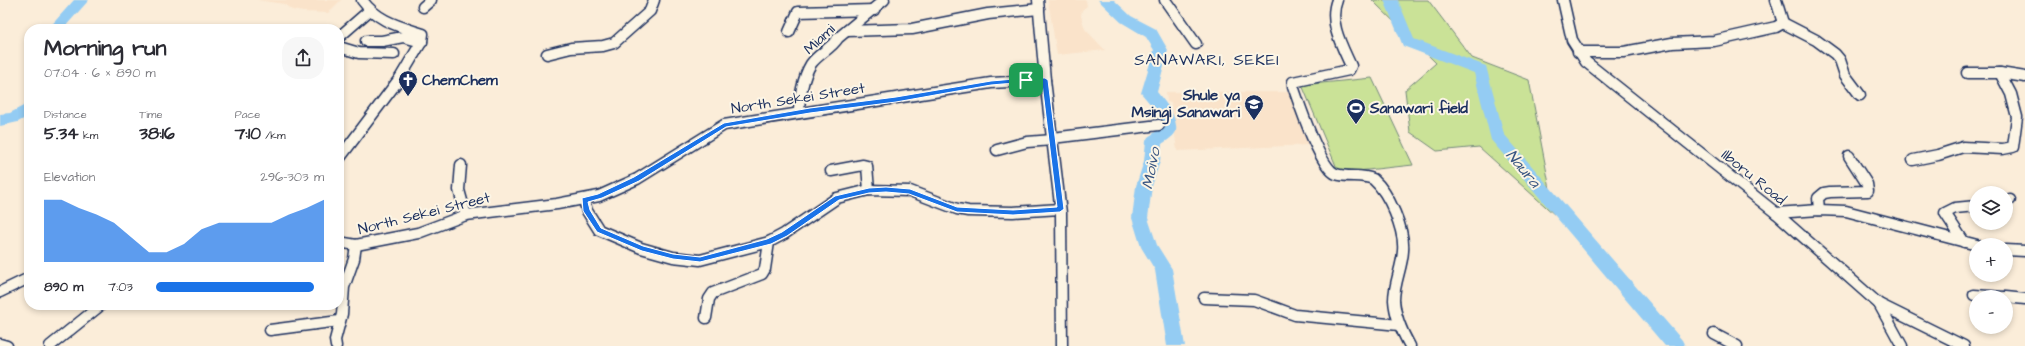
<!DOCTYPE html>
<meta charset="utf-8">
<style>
body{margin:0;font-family:"Architects Daughter",sans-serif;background:#f7f7f7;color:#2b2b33;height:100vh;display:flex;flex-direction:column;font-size:15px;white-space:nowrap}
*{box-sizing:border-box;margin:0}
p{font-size:13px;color:#7c7c81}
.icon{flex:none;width:22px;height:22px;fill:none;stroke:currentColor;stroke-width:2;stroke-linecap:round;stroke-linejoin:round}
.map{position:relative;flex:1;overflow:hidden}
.drawer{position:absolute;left:24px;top:24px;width:320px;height:286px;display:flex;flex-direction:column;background:#fff;border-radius:16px;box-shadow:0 2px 6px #0003}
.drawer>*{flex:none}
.controls{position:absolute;left:1969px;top:186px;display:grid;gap:8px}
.controls a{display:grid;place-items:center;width:44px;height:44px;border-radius:50%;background:#fff;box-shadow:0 2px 6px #0003;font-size:20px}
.pin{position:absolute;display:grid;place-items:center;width:34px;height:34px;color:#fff;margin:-17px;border-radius:8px;box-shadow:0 2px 6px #0006}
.round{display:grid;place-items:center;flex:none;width:42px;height:42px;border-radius:16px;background:#f7f7f7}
.headline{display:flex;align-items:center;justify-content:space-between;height:68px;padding:0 20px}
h1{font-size:22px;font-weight:800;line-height:30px}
.figures{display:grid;grid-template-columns:repeat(3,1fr);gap:6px;height:68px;padding:4px 20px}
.figures div{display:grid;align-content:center}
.figures b{font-size:17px;font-weight:800}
.figures small{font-size:11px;font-weight:400}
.figures p{font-size:11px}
.chart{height:112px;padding:8px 20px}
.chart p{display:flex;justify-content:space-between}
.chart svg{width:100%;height:72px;margin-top:4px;fill:#1a73e8;opacity:.7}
ul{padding:0 20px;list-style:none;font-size:13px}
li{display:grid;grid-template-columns:64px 48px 1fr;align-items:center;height:30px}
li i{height:10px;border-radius:5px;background:#1a73e8}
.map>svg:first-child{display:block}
.built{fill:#fae3ca}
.green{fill:#cae297;stroke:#72887a}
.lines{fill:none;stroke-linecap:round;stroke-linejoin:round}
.river{fill:#94ccf3;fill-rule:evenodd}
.minor-casing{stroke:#1b2f5e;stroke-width:13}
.minor{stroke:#fcf5e5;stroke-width:10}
.route{fill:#1a73e8;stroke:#fff;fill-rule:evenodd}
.labels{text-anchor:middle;stroke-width:4;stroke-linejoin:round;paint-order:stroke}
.street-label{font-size:15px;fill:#1b2f5e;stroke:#fcf5e5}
.poi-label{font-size:15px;font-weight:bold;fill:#1b2f5e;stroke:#fcf5e5;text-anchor:start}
.neighbourhood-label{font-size:16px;letter-spacing:1px;fill:#1b2f5e;stroke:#fcf5e5}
.water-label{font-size:16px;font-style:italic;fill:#395683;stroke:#fcf5e5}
</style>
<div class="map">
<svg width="2025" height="346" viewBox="0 0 2025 346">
<rect width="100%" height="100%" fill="#fbedd9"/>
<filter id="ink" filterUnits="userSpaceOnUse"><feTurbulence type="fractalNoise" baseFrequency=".025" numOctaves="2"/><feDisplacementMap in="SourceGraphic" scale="8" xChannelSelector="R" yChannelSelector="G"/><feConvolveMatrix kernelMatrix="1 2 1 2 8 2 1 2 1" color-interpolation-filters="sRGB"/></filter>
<g filter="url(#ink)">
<g class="built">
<path d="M257,0h84l-13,13 -25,-1 -11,-2 -8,-6z"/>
<path d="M1048,0h38l1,6 -5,4 -1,6 4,13 20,21 -48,5z"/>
<path d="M1166,92h126l18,53 -133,6 -6,-48 -4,-1z"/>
</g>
<g class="green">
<path d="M1372,0h56l44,58 57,22 26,135 -76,-68 -42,4 -27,-19 -5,-42 31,-27z"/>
<path d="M1372,78l41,87 -74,8 -37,-88z"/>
</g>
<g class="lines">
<g class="river">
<path d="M74,0h15l-26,29h-15z"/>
<path d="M1098,0h16l17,16 25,13 12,21 -11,42c8,10 21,25 19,39 -1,5 -10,10 -14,13l-2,17 -8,25 -4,32 9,27 15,24 13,77h-18l-12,-76 -14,-23 -9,-29 4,-32 8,-25 2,-20 2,-4 12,-8 -3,-17 -16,-19 13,-43 -8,-13 -25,-15z"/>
<path d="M1384,0h14l16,39 72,27 18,68 178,206 3,6h-20l-174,-206 -17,-67 -71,-27z"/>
<path d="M29,103v13l-11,6 -18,4v-12l10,-1z"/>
</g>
<defs>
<g id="minor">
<path d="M1038,0l7,80 16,133 1,133"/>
<path d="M1165,0l31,44"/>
<path d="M1337,0c-9,22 5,46 14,66l-2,4 -56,12v4c6,17 27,82 43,88 12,4 25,0 37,5 16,14 32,51 30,72 -1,17 -9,32 -9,49 1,16 8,32 16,46"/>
<path d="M1563,0l9,40 14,22 190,151 103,91 85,42"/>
<path d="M423,7l8,-7"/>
<path d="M1783,23l33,17 19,14 5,6 5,15 15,20"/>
<path d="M847,31l65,-2 76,-15 51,-5"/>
<path d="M789,32l9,-20 76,-2"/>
<path d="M339,37l31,-27"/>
<path d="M366,41h16l21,-4 19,5"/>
<path d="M339,47l20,6 35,1"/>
<path d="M1578,52h46l48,-9 42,-2 62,-14 7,-4 -7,-23"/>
<path d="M547,54l24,-6 32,-2 11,-3 36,-32 4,-11"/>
<path d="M1967,73h33"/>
<path d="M799,113c0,-14 4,-36 12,-49 7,-10 20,-15 27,-26l46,-38"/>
<path d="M1052,138l107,-13"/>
<path d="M997,150l30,-8 26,-2"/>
<path d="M339,159l61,-81 22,-37 1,-7c-24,-8 -45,-12 -61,-34"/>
<path d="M1913,160l25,-5 25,-8 40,2 10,-2 4,-30 -6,-23 -11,-21 25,4"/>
<path d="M461,165l-2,25 7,25"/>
<path d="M831,171l32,-6 4,1 2,24"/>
<path d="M584,200l3,11 12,19 42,18 32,9 27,3 69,-18 15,-8 53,-36 32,-8 41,1 47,18 11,2 45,1 47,-3"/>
<path d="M2006,202l4,-2"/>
<path d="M1819,210l-1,-12 6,-5 6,-1 38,-1 -1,-7 -18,-28"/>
<path d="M1776,213l43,-3 27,1 131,34"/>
<path d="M339,242l17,3 62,-12 48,-18 91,-11 42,-8 38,-17 87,-54 267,-42 54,-3"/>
<path d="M1964,242l-19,-29 10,-5 21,-2"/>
<path d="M2006,250l19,1"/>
<path d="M0,292l29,-14"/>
<path d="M1974,295l30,2"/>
<path d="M2006,297l19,2"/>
<path d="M1204,298l50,2 41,15 104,10"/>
<path d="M1879,304l23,42"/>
<path d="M706,318l3,-19 4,-6 49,-19 3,-5 4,-27"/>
<path d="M270,330l69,-9"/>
<path d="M1714,334l23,12"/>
<path d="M0,344l7,2"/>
<path d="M50,346l51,-41"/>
<path d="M336,346l-1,-6 7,-26 2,-27 10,-28 2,-14"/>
</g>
</defs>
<use href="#minor" class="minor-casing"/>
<use href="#minor" class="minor"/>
</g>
</g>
<path class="route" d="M1026,78h19l3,2 16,129 -4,3 -47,3 -56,-3 -48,-18 -23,-2 -17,1 -30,7 -52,36 -16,8 -71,18 -27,-3 -31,-8 -45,-19 -14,-21 -1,-13 16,-4 36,-17 90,-54 86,-15 86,-11 95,-16zM1026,82l16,1 15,124 -44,3 -56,-3 -47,-18 -24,-2 -17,1 -34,8 -53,36 -15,7 -67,18 -27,-3 -30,-8 -42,-18 -11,-18 -2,-8 14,-4 37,-17 87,-54 84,-14 86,-11 95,-17z"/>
<defs>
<symbol id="church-pin" viewBox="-11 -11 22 30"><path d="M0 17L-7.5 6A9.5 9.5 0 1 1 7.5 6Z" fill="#1b2f5e" stroke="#fcf5e5"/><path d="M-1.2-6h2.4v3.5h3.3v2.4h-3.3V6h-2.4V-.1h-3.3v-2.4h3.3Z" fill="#fff"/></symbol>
<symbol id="school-pin" viewBox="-11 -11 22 30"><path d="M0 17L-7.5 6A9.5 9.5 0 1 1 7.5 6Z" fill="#1b2f5e" stroke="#fcf5e5"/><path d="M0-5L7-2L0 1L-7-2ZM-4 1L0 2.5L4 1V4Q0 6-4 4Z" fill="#fff"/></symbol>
<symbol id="stadium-pin" viewBox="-11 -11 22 30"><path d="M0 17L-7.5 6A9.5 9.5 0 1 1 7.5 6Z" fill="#1b2f5e" stroke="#fcf5e5"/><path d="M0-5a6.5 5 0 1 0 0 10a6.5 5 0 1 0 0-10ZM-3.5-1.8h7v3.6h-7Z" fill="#fff"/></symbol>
</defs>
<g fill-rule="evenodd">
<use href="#church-pin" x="397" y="69" width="22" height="30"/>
<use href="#school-pin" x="1243" y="93" width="22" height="30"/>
<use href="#stadium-pin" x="1345" y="97" width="22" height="30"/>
</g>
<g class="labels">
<g class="street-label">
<text transform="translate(819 39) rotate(-43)" y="5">Miami</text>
<text transform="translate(798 98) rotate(-9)" y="5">North Sekei Street</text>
<text transform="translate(1754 177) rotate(39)" y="5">Ilboru Road</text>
<text transform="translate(424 213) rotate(-14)" y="5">North Sekei Street</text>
</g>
<g class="poi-label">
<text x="422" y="85">ChemChem</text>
<text x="1240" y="100" text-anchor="end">Shule ya<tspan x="1240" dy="17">Msingi Sanawari</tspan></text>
<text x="1370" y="113">Sanawari field</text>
</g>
<g class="neighbourhood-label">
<text x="1207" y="65">SANAWARI, SEKEI</text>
</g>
<g class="water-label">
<text transform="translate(1150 168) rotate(-79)" y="6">Moivo</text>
<text transform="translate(1524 168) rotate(50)" y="6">Naura</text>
</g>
</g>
</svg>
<div class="controls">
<a><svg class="icon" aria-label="layers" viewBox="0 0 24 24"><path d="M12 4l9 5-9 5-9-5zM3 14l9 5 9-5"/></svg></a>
<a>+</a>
<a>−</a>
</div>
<div class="pin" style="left:1026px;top:80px;background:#1e9e55"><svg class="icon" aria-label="arrive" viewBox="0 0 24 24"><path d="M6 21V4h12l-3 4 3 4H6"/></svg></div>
<section class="drawer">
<div class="headline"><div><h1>Morning run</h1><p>07:04 · 6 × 890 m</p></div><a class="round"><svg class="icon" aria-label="share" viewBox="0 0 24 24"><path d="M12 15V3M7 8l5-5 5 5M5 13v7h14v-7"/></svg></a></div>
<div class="figures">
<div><p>Distance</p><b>5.34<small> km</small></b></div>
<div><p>Time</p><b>38:16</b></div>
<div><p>Pace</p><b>7:10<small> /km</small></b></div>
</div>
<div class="chart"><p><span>Elevation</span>296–303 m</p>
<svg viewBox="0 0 160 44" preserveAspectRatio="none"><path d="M0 44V6L10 6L20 11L30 15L40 20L50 29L60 38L70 38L80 33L90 24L100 20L110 20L120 20L130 20L140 15L150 11L160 6V44z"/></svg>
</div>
<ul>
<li><b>890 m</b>7:03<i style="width:94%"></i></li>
</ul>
</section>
</div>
